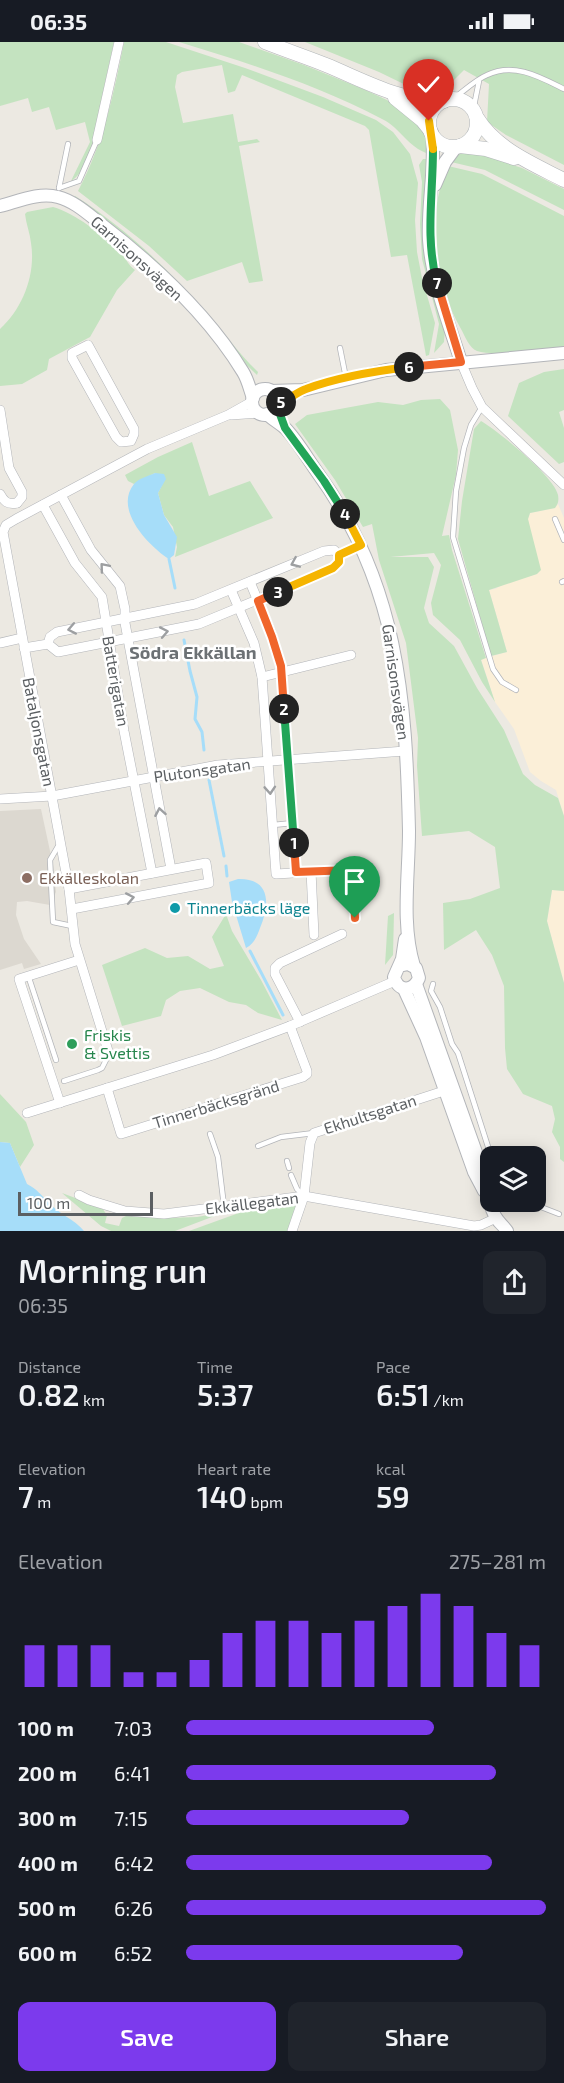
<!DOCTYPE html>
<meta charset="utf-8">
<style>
body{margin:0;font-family:"Exo 2",sans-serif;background:#20242c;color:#f1f3f6;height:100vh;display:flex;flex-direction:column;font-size:22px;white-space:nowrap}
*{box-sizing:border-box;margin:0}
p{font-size:20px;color:#9ea1a6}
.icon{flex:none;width:33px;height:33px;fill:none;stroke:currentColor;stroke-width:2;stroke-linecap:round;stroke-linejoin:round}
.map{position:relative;height:1189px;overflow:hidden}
.panel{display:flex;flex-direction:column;background:#171b24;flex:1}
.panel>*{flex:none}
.fabs{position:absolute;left:480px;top:1104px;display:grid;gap:12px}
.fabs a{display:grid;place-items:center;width:66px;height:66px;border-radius:12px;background:#171b24;box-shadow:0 3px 15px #0003;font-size:30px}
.scale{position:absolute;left:18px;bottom:15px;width:135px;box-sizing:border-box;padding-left:6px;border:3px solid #5b5f62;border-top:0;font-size:16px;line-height:21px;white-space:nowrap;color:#5b5f62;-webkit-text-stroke:4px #fff;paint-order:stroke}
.pin{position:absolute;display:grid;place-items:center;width:51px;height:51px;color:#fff;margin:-62px -26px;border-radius:50% 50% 50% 0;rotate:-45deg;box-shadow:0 0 6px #0007}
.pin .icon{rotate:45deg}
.km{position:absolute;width:30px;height:30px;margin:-15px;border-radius:50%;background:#222;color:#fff;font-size:16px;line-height:30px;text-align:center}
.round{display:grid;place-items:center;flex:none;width:63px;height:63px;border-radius:12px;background:#20242c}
.head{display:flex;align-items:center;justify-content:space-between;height:102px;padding:0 18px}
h1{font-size:33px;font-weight:600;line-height:45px}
.metrics{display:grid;grid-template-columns:repeat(3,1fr);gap:9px;height:102px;padding:6px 18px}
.metrics div{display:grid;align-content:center}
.metrics b{font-size:30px;font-weight:600}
.metrics small{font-size:16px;font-weight:400}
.metrics p{font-size:16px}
.chart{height:168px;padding:12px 18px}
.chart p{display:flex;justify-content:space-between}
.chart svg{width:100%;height:108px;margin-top:6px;stroke:#7c3aed;stroke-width:6}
.cta{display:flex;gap:12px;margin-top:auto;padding:12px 18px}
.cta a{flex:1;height:69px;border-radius:12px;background:#7c3aed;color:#fff;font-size:24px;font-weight:600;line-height:69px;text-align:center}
.cta a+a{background:#20242c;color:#f1f3f6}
ul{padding:0 18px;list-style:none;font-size:20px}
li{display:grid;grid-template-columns:96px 72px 1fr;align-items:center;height:45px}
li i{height:15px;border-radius:8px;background:#7c3aed}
.status{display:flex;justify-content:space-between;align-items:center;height:42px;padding:0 30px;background:#171b24;direction:ltr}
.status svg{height:16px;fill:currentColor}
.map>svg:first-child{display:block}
.commercial{fill:#fbefd8}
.education{fill:#dcd8d0}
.green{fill:#c4e3c0}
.water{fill:#a6ddf9}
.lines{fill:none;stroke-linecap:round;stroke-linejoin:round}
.stream{stroke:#a6ddf9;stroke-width:3}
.service-casing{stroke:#b3b5b9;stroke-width:6}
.minor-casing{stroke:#b3b5b9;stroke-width:10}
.tertiary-casing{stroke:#b3b5b9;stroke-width:14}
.secondary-casing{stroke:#b2b6b9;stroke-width:15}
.service{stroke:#fff;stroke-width:4.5}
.minor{stroke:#fff;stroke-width:9}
.tertiary{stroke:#fff;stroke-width:12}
.secondary{stroke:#fff;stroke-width:14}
.oneway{stroke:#9d9fa1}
.split-1-casing{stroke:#fff;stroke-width:12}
.split-2-casing{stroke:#fff;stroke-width:12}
.split-3-casing{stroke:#fff;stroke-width:12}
.split-4-casing{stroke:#fff;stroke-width:12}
.split-5-casing{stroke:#fff;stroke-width:12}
.split-6-casing{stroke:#fff;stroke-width:12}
.split-7-casing{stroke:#fff;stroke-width:12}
.split-8-casing{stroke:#fff;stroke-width:12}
.split-9-casing{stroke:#fff;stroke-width:12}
.split-1{stroke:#f0652b;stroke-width:8}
.split-2{stroke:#22a559;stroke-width:8}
.split-3{stroke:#f0652b;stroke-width:8}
.split-4{stroke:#f5b400;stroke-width:8}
.split-5{stroke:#22a559;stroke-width:8}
.split-6{stroke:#f5b400;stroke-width:8}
.split-7{stroke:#f0652b;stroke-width:8}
.split-8{stroke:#22a559;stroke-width:8}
.split-9{stroke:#f5b400;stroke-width:8}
.education-dot{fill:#8d6e63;stroke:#fff;stroke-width:2}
.culture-dot{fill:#0f9aa8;stroke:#fff;stroke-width:2}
.leisure-dot{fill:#2e9e5b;stroke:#fff;stroke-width:2}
.labels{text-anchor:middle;stroke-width:5;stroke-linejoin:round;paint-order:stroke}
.street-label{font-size:16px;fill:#5b5f62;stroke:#fff}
.education-label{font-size:16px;fill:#785e54;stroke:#fff;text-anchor:start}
.culture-label{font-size:16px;fill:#0d838f;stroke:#fff;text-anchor:start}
.leisure-label{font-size:16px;fill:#27864d;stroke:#fff;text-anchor:start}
.neighbourhood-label{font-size:18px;font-weight:bold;fill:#6c7174;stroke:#fff}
</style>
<div class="status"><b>06:35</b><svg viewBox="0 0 49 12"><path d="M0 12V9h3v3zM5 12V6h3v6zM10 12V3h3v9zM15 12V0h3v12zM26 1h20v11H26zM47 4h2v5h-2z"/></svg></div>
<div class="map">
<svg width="564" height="1189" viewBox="0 0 564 1189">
<rect width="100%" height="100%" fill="#ece9e2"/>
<g class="commercial">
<path d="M558,462l6,14v298l-8,-26 -15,-9 -11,-9 -16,-43 -19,-27 -14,-43 26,-7 -18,-62 6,-1 11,-6 31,-9 -9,-55 2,-6 25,-5z"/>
<path d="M552,848l12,1v92l-17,-62z"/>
</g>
<path class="education" d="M41,767l12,56 3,27 -6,13 -23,-4 -10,1 -1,13 8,24 17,25 -17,5 -2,-6 -22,7v-159z"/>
<g class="green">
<path d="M0,0h114l-20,91c2,12 -12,43 -23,48l19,-39 -5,-20 -29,8 -7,-23 -17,5 -4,-14 -28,8z"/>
<path d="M124,0h42l79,26 78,29 53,23 17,12 17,22 8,29 -3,37 2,32 5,26 13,45 -6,32 -3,1 -1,-6 -18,-95 -16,2 -22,-127 -4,-4 -123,-51 -7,16 -7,2 -6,-28 -40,7 -5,3 -2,12 8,36 50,-9 5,28 19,-3 3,3 -21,4 24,135 -14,2 -7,-21 -55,19 -38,-35 -71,-55c26,-50 35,-94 46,-149z"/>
<path d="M179,0h60l65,23 59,24 24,11 29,20 11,15 2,19c-22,-7 -28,-26 -47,-35 -65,-34 -134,-56 -203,-77z"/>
<path d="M305,0h259v123l-58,-30 -19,-13 2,-38 -25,-14 -20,20h-28l-37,-18z"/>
<path d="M470,109l52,17 42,21v21l-79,-40 -34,-8 7,-8z"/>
<path d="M423,117h6l-5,46 21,124 -1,13 -10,11 5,-29 -17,-65 -2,-35 2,-42 -3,-17z"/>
<path d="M448,124l34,8 82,42v131c-21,2 -69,10 -87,4 -8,-3 -12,-15 -16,-22 -28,-49 -36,-111 -13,-163z"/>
<path d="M75,154c51,32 95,75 135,120 16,19 30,39 48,56l-1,3 -184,-177z"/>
<path d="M53,165c22,6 50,28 67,45 6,6 8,13 15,18l-18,20 -27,47 -41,22 -2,11 -25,14 -22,2v-57c23,-21 36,-55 31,-86 -1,-10 -5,-19 -6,-29l2,-2z"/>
<path d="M564,327v41l-5,2 5,16v34l-5,2 -51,-48 11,-33 25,-11z"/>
<path d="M440,357l10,11 8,40 -2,25 -14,61 7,-1 3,15 34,108 -5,2 14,42 -13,-20 -22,-42 -27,-25 -2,-12 10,-38 -7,-12 -44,4h38l6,10 -10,41 5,15 25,23 23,42 27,42 19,44 12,11 23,13 6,18v75l-12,-1 -5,31 17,62v179l-4,-3v-12l-8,-15 3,-13 -3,-13 -29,-12 -16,-25 -2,-21 -1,-62 -12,-31 -16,-25 -32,20 -1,-47 27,-4 30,-11 -5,-41 -26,-16 -47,5 -5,-70 1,-28 -12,-95 -27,-83 -7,-36 -9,3 -28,-47 -40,-56 12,-9 71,-13 25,3 18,-5z"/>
<path d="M481,379c17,10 73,55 77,74 1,6 0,9 -3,13l-25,5 -2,6 13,51 -4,4 -48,16 18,62 -16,4 -33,-117 4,-38 12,-72z"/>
<path d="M192,400l17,54 41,-15 23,37 -98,39 2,-10 -4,-20 -9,-12 -6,-22 7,-14 -10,-6 -21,11 -6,-3 -3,-6 33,-18z"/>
<path d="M394,871l-1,42 -8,10 3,-49z"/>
<path d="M226,872l6,17 29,49 21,40 -24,-7 -12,-8 -17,-3 -29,-14 -20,3 -14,9 -5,16 -39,10 -20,-61 43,-17 22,10 21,-2 22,13 14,-3 -12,-29z"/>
<path d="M0,1052l26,28 8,23 -14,22 -10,-24 -10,-1z"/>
<path d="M62,1151l40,15 5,7 -2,8 14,3 3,-8 4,-2 42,2 29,-1 28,-5 -50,19h-64l-10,-5z"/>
<path d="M291,1159l6,5 -8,25h-100l69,-25z"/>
</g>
<g class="water">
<path d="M155,431l9,1 2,5 -8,14 6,22 13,22 -3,18 -5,4c-19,-12 -56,-49 -35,-75 4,-5 14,-8 21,-11z"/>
<path d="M238,837c33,-1 32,26 22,49 -3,8 -6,16 -14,20l-14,-46 -3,-20z"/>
<path d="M0,1100l10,1 17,41c10,5 14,11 22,19 10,11 25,16 35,28h-84z"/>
</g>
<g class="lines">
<g class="stream">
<path d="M169,517l6,29"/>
<path d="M184,598l6,31 7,26 -2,22 7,13 2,18"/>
<path d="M209,738l15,76"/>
<path d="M226,824l1,10"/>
<path d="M250,909l33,64"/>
</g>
<defs>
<g id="service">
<path d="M453,57c11,-8 22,-19 34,-24 27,-13 53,2 77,14"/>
<path d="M473,69l6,-30"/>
<path d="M59,146l20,-7 18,-41"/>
<path d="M59,146l9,-44"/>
<path d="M340,306l6,30"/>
<path d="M482,365l-11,18 -7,23 -8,43 -3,46 40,132 9,13 14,8"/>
<path d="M555,477l9,21"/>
<path d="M562,540l2,-1"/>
<path d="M273,783l20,-2"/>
<path d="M60,801l-10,17 3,62 19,4"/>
<path d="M28,933l28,85"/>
<path d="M433,942l-2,7 9,16 12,37 6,9 33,103"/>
<path d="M64,1039l34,-11 4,-2 7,-14"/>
<path d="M210,1092l8,23 6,49"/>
<path d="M258,1104l23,-9 33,-4"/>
<path d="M287,1119l2,7"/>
<path d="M291,1133l6,14 7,7"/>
<path d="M528,1160l31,12"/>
</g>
<g id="minor">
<path d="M97,98l22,-98"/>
<path d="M88,303l46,84v5l-3,7 -10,1 -5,-5 -44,-79v-5z"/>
<path d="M461,320l11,26 10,19 82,78"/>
<path d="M0,368l9,58 13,24v5l-5,6"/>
<path d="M231,373l28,-2"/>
<path d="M0,452c4,7 7,11 17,9"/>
<path d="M61,453l30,55 29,36 5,23v14l46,246"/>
<path d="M43,463l32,58 27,34 22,134 28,142"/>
<path d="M339,513l22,-10"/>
<path d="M250,540l21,50 10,34 15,206"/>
<path d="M231,548l23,53 8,34 14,197 85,-5"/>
<path d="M0,601l22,-5"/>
<path d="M48,602l10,8 141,-28 135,-56 5,-6v-7"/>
<path d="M48,602l2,-7 7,-5 138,-28 129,-53 10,-1 5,5"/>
<path d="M24,606l24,-4"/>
<path d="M262,635l89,-22"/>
<path d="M0,757l52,-3 166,-31 187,-14"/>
<path d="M353,828l2,48"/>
<path d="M311,829l3,64"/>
<path d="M69,847l137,-26 3,20 -137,26"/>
<path d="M300,980l-25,-48v-6l5,-5 62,-29"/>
<path d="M109,1012l-34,-110 -6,-55 -66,-357 3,-7 10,-6 131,-70 81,-34 25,-14"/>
<path d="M107,1046l14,46 182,-57 4,-3v-3l-17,-45"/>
<path d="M60,1061l-41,-124 60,-19"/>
<path d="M27,1071l186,-58 77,-29 105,-45"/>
<path d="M79,1153l10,5 36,11 39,3 140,-18 170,30 7,-1 15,-7"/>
<path d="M292,1189l12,-35 6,-53 4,-10 136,-44"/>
</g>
<g id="tertiary">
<path d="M432,91c4,36 -5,71 -3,107 3,42 20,83 32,122"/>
<path d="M435,143l10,-23 11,-15"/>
<path d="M0,164c19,-5 39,-14 58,-9 16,4 30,17 43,27 52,40 108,92 142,148 5,8 7,18 10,26"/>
<circle cx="265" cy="360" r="13"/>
<path d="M271,349l32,-1 83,-20 178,-17"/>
<path d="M267,372c5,5 12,9 18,14 12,12 22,30 32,44 81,111 89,226 92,359 0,44 -8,93 5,135"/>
<path d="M399,924l9,-2 8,4 3,10c-6,14 -21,14 -25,-1l8,-18 3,-20"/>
<path d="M416,942l66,185c4,16 5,32 13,47 3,6 8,9 12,15"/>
<path d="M404,947l22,48 48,135 10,19"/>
</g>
<g id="secondary">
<path d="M265,0c20,8 41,15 61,23 39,16 75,37 118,36"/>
<path d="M395,56l27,22 8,10"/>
<circle cx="453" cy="81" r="24"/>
<path d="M477,76c19,31 56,46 87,62"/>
<path d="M460,104l26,3 28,9"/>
</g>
</defs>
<use href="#service" class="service-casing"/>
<use href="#minor" class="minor-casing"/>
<use href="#tertiary" class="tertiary-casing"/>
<use href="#secondary" class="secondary-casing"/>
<use href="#service" class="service"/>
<use href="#minor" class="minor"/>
<use href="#tertiary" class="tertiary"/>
<use href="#secondary" class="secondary"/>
</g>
<defs><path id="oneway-chevron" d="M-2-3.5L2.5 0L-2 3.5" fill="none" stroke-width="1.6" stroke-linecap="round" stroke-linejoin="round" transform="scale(1.5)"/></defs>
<g class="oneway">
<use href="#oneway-chevron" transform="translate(295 521) rotate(157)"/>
<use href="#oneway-chevron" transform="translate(104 525) rotate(-130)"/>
<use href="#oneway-chevron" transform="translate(72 587) rotate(169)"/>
<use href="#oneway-chevron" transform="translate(164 590) rotate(-11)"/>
<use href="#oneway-chevron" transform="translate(270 748) rotate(86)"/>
<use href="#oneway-chevron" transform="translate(160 770) rotate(-100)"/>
<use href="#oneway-chevron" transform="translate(130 856) rotate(-11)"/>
</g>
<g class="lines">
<defs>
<path id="split-1" d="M294,801l2,29 57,-2 2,48"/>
<path id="split-2" d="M284,667l10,134"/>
<path id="split-3" d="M278,550l-20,9 14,36 9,29 3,43"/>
<path id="split-4" d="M278,550l55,-24 6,-6v-7l22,-10 -16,-31"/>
<path id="split-5" d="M281,360l-4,4 8,22 39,53 21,33"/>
<path id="split-6" d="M281,360c9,-3 16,-10 25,-13 32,-12 69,-18 103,-22"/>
<path id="split-7" d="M409,325l52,-5 -24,-79"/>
<path id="split-8" d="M433,107c0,46 -8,89 4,134"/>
<path id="split-9" d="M429,79l4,28"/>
</defs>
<use href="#split-1" class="split-1-casing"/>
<use href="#split-2" class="split-2-casing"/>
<use href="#split-3" class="split-3-casing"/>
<use href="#split-4" class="split-4-casing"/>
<use href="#split-5" class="split-5-casing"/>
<use href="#split-6" class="split-6-casing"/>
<use href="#split-7" class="split-7-casing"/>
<use href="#split-8" class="split-8-casing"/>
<use href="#split-9" class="split-9-casing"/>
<use href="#split-1" class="split-1"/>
<use href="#split-2" class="split-2"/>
<use href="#split-3" class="split-3"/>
<use href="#split-4" class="split-4"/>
<use href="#split-5" class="split-5"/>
<use href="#split-6" class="split-6"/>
<use href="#split-7" class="split-7"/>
<use href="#split-8" class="split-8"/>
<use href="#split-9" class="split-9"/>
</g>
<circle class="education-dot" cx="27" cy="836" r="6"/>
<circle class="culture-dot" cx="175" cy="866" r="6"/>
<circle class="leisure-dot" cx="72" cy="1002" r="6"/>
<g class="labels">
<g class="street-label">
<text transform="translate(137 216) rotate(42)" y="6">Garnisonsvägen</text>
<text transform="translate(116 639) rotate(80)" y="6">Batterigatan</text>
<text transform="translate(396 640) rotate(82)" y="6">Garnisonsvägen</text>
<text transform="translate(39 690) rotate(79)" y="6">Bataljonsgatan</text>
<text transform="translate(202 728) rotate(-8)" y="6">Plutonsgatan</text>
<text transform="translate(216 1062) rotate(-17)" y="6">Tinnerbäcksgränd</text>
<text transform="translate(370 1072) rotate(-18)" y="6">Ekhultsgatan</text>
<text transform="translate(252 1161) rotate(-7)" y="6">Ekkällegatan</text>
</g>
<g class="education-label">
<text x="39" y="842">Ekkälleskolan</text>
</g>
<g class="culture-label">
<text x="187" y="872">Tinnerbäcks läge</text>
</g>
<g class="leisure-label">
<text x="84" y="999">Friskis<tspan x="84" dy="18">&amp; Svettis</tspan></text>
</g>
<g class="neighbourhood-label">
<text x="193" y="617">Södra Ekkällan</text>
</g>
</g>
</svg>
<div class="fabs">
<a><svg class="icon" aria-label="layers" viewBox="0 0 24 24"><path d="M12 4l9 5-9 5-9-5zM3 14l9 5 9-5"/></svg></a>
</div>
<div class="scale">100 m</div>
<div class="pin" style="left:355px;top:876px;background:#1e9e55"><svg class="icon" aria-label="arrive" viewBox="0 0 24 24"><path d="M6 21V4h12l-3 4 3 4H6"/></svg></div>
<div class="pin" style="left:429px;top:79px;background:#d93025"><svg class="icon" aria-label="check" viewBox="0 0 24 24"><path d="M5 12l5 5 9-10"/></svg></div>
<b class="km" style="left:294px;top:801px">1</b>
<b class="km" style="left:284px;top:667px">2</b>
<b class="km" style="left:278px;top:550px">3</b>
<b class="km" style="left:345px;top:472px">4</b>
<b class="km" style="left:281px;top:360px">5</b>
<b class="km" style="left:409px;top:325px">6</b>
<b class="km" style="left:437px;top:241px">7</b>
</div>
<section class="panel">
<div class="head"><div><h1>Morning run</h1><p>06:35</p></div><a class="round"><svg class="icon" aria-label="share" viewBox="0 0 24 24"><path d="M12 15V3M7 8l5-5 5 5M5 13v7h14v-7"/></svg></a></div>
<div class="metrics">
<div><p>Distance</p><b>0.82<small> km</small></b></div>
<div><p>Time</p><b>5:37</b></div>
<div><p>Pace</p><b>6:51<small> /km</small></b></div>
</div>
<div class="metrics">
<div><p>Elevation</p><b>7<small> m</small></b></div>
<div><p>Heart rate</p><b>140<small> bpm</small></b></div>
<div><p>kcal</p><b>59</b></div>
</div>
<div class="chart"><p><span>Elevation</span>275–281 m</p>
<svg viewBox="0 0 160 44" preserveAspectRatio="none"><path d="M5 44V27M15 44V27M25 44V27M35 44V38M45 44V38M55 44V33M65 44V22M75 44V17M85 44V17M95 44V22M105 44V17M115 44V11M125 44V6M135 44V11M145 44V22M155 44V27"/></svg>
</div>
<ul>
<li><b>100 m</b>7:03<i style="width:69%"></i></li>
<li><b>200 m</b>6:41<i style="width:86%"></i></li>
<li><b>300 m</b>7:15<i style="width:62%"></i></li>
<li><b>400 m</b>6:42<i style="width:85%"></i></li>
<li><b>500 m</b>6:26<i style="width:100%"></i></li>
<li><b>600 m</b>6:52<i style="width:77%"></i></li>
</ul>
<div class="cta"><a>Save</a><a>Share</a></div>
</section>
